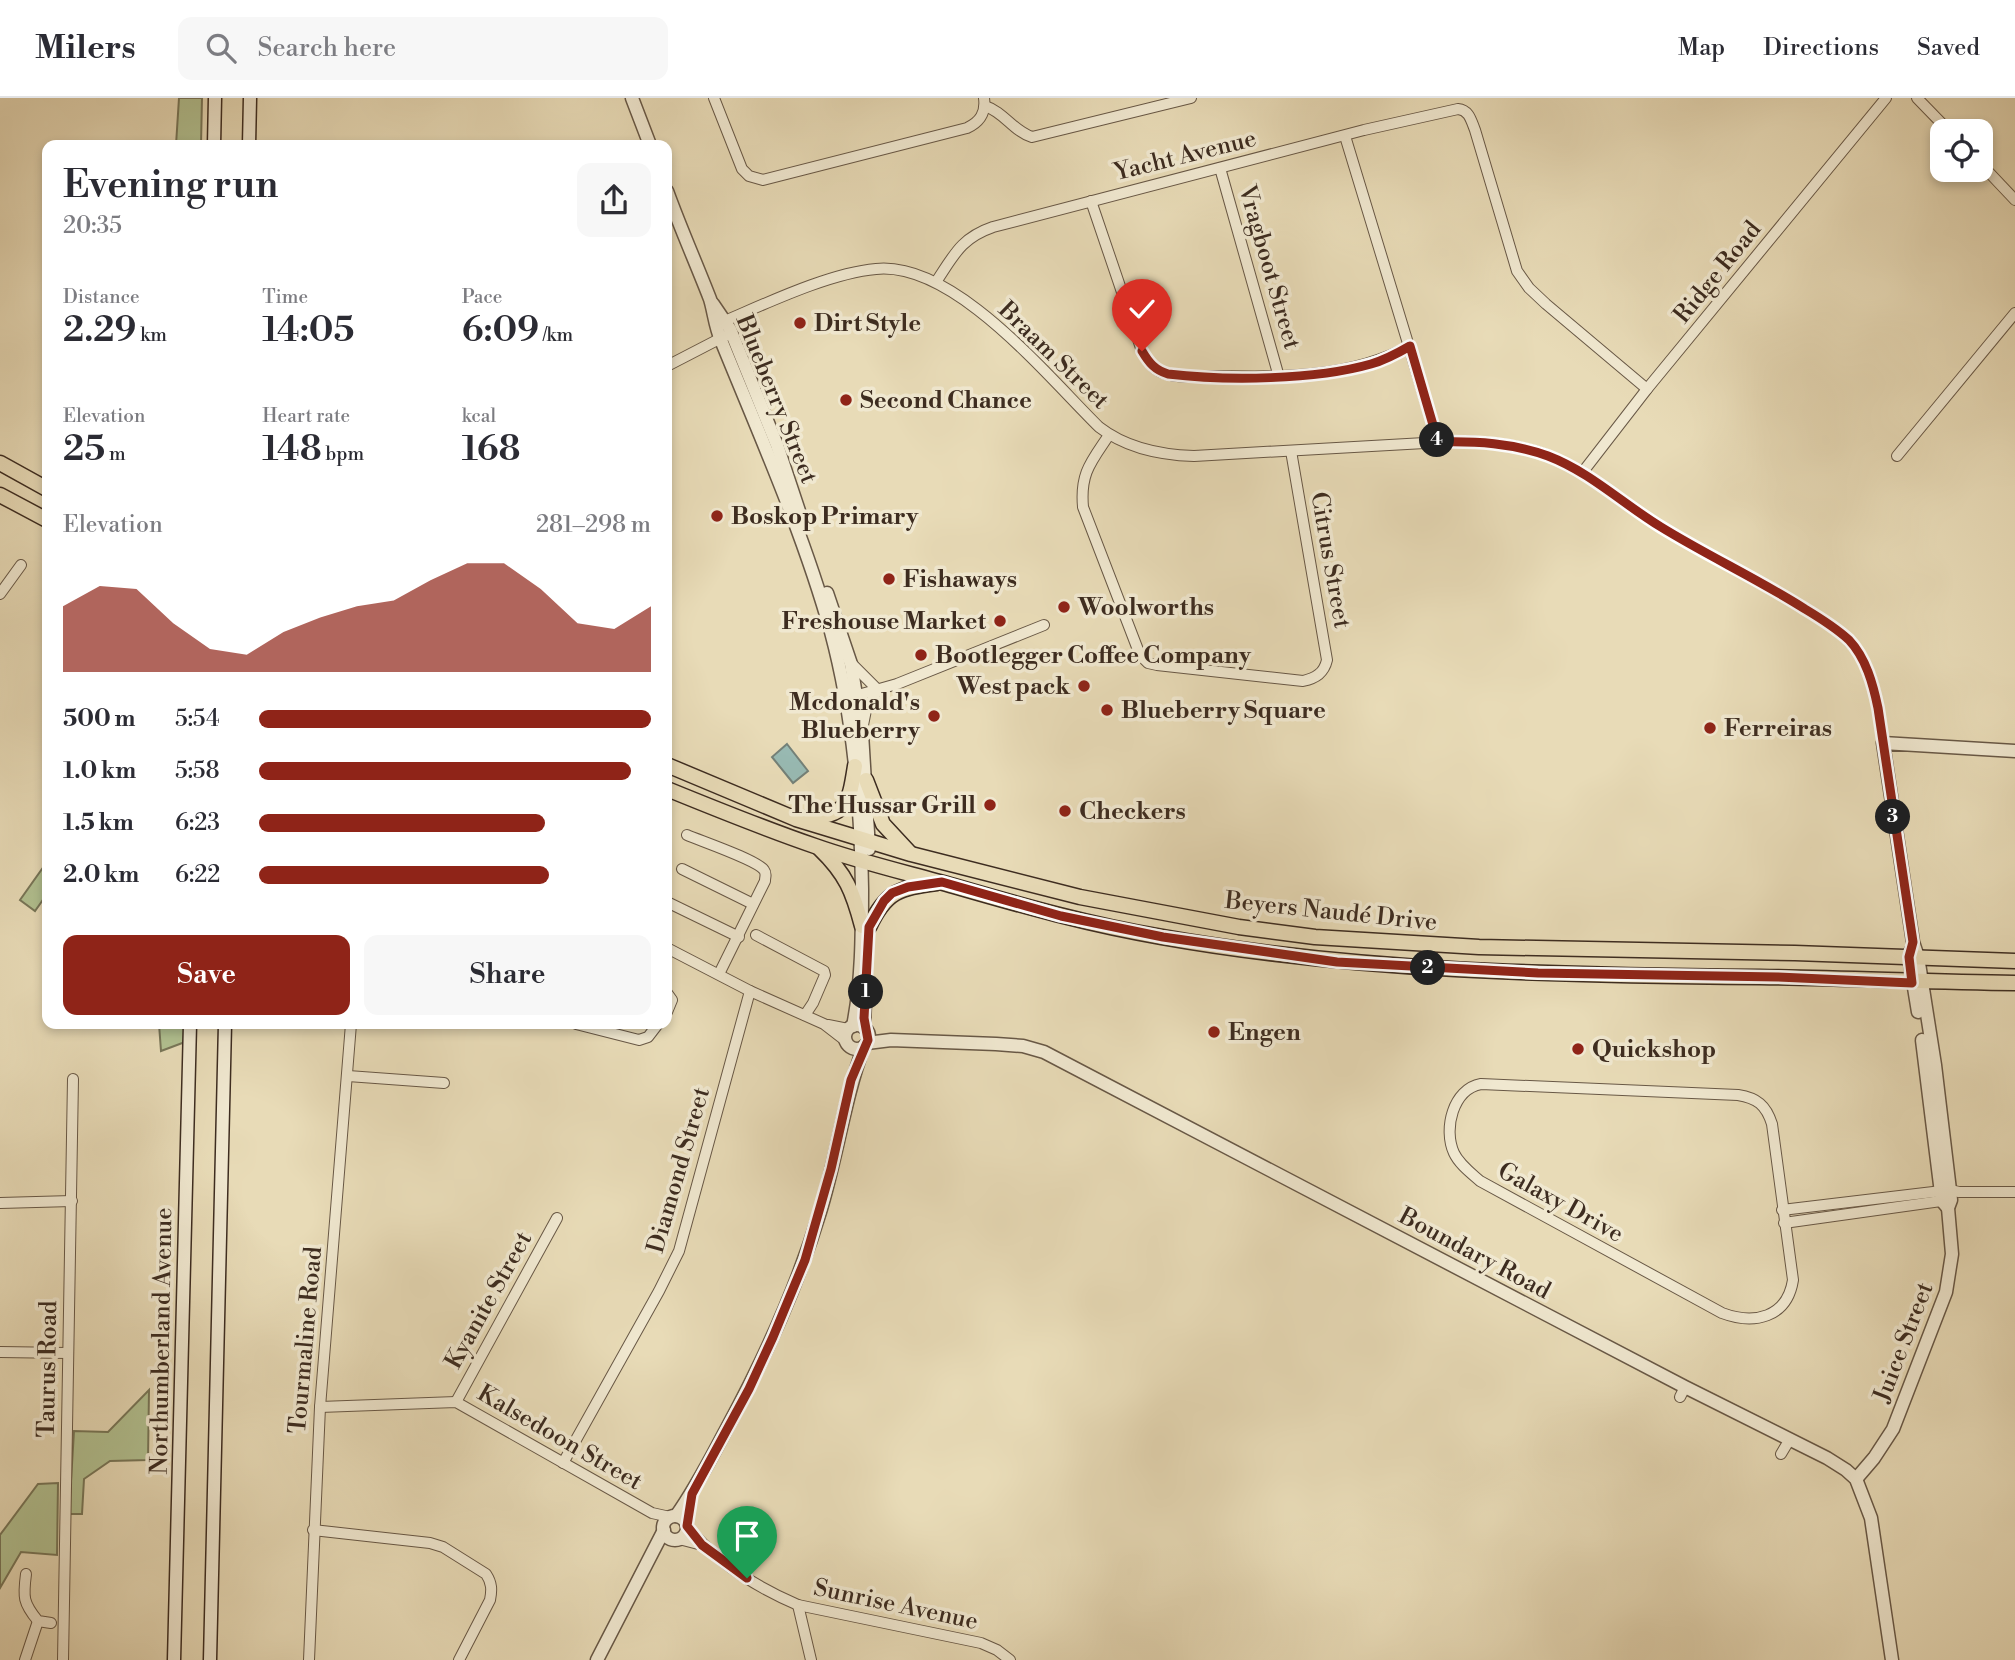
<!DOCTYPE html>
<meta charset="utf-8">
<style>
body{margin:0;font-family:"Libre Bodoni",serif;background:#f7f7f7;color:#2b2b33;height:100vh;display:flex;flex-direction:column;font-size:26px;white-space:nowrap}
*{box-sizing:border-box;margin:0}
p{font-size:23px;color:#7c7c81}
.icon{flex:none;width:38px;height:38px;fill:none;stroke:currentColor;stroke-width:2;stroke-linecap:round;stroke-linejoin:round}
.map{position:relative;flex:1;overflow:hidden}
.panel{position:absolute;left:42px;top:42px;width:630px;height:889px;display:flex;flex-direction:column;background:#fff;border-radius:14px;box-shadow:0 4px 10px #0003}
.panel>*{flex:none}
.buttons{position:absolute;left:1930px;top:21px;display:grid;gap:14px}
.buttons a{display:grid;place-items:center;width:63px;height:63px;border-radius:14px;background:#fff;box-shadow:0 4px 10px #0003;font-size:35px}
.pin{position:absolute;display:grid;place-items:center;width:60px;height:60px;color:#fff;margin:-72px -30px;border-radius:50% 50% 50% 0;rotate:-45deg;box-shadow:0 0 7px #0007}
.pin .icon{rotate:45deg}
.km{position:absolute;width:35px;height:35px;margin:-18px;border-radius:50%;background:#222;color:#fff;font-size:19px;line-height:35px;text-align:center}
.round{display:grid;place-items:center;flex:none;width:74px;height:74px;border-radius:14px;background:#f7f7f7}
.overview{display:flex;align-items:center;justify-content:space-between;height:119px;padding:0 21px}
h1{font-size:38px;font-weight:600;line-height:52px}
.metrics{display:grid;grid-template-columns:repeat(3,1fr);gap:10px;height:119px;padding:7px 21px}
.metrics div{display:grid;align-content:center}
.metrics b{font-size:35px;font-weight:600}
.metrics small{font-size:19px;font-weight:400}
.metrics p{font-size:19px}
.chart{height:196px;padding:14px 21px}
.chart p{display:flex;justify-content:space-between}
.chart svg{width:100%;height:126px;margin-top:7px;fill:#8f2418;opacity:.7}
.primary-button{display:flex;gap:14px;margin-top:auto;padding:14px 21px}
.primary-button a{flex:1;height:80px;border-radius:14px;background:#8f2418;color:#fff;font-size:28px;font-weight:600;line-height:80px;text-align:center}
.primary-button a+a{background:#f7f7f7;color:#2b2b33}
ul{padding:0 21px;list-style:none;font-size:23px}
li{display:grid;grid-template-columns:112px 84px 1fr;align-items:center;height:52px}
li i{height:18px;border-radius:9px;background:#8f2418}
header{display:flex;align-items:center;gap:42px;box-sizing:border-box;height:98px;padding:0 35px;background:#fff;border-bottom:2px solid #e1e1e2}
header strong{font-size:33px}
nav{display:flex;gap:38px;margin-inline-start:auto;font-size:24px}
.search{width:490px;height:63px;background:#f7f7f7;display:flex;align-items:center;gap:18px;box-sizing:border-box;padding:0 24px;border-radius:14px;color:#7c7c81;font-size:26px}
.map>svg:first-child{display:block}
.green{fill:#b2c191;stroke:#787658;stroke-width:2}
.water{fill:#98bab3;stroke:#748178;stroke-width:2}
.lines{fill:none;stroke-linecap:round;stroke-linejoin:round}
.minor-casing{stroke:#685846;stroke-width:12}
.tertiary-casing{stroke:#685846;stroke-width:15}
.secondary-casing{stroke:#3d2c20;stroke-width:15}
.primary-casing{stroke:#3d2c20;stroke-width:17}
.minor{stroke:#f0e8d0;stroke-width:10}
.tertiary{stroke:#f0e8d0;stroke-width:12}
.secondary{stroke:#f0e8d0;stroke-width:12}
.primary{stroke:#e8dbb7;stroke-width:14}
.route-casing{stroke:#fff;stroke-width:14}
.route{stroke:#8f2418;stroke-width:9}
.poi-dot{fill:#8f2418;stroke:#f0e8d0;stroke-width:2.5}
.labels{text-anchor:middle;stroke-width:7;stroke-linejoin:round;paint-order:stroke}
.street-label{font-size:24px;fill:#3d2c20;stroke:#f0e8d0}
.poi-label{font-size:24px;font-weight:bold;fill:#3d2c20;stroke:#f0e8d0;text-anchor:start}
</style>
<header>
<strong>Milers</strong>
<div class="search"><svg class="icon" aria-label="search" viewBox="0 0 24 24"><circle cx="10" cy="10" r="6"/><path d="M15 15l6 6"/></svg>Search here</div>
<nav><a>Map</a><a>Directions</a><a>Saved</a></nav>
</header>
<div class="map">
<svg width="2015" height="1562" viewBox="0 0 2015 1562">
<rect width="100%" height="100%" fill="#e8dbb7"/>
<filter id="stains"><feTurbulence type="fractalNoise" baseFrequency=".00286" numOctaves="4"/><feColorMatrix values="0 0 0 0 .2 0 0 0 0 .09 0 0 0 0 .02 0 0 0 .5 -.17"/></filter>
<radialGradient id="worn" r=".72"><stop offset=".6" stop-color="#630" stop-opacity="0"/><stop offset="1" stop-color="#630" stop-opacity=".3"/></radialGradient>
<g class="green">
<path d="M179,0h23l-1,47h-25z"/>
<path d="M42,771l5,4v21l-12,17 -15,-11z"/>
<path d="M159,926h26v18l-24,9z"/>
<path d="M149,1292l-1,70 -38,1 -26,18 -2,35h-13l5,-83 34,1z"/>
<path d="M58,1385l-1,72 -36,-3 -21,36v-53l38,-51z"/>
</g>
<path class="water" d="M787,646l21,27 -15,12 -21,-26z"/>
<g class="lines">
<defs>
<g id="minor">
<path d="M714,0l28,71 7,7 14,4 204,-52c13,-6 19,-15 17,-30"/>
<path d="M1917,0l32,33"/>
<path d="M985,8c19,6 28,25 47,31l159,-39"/>
<path d="M1345,38l93,306"/>
<path d="M1981,66l34,36"/>
<path d="M1220,70l59,209"/>
<path d="M1091,103l51,150c4,7 9,16 17,20 14,8 37,5 53,5 69,1 136,3 198,-30"/>
<path d="M936,184c18,-27 25,-44 57,-55l371,-97 94,-21c11,1 13,11 17,21l42,141 12,17 17,16 101,85"/>
<path d="M720,225c45,-19 109,-50 156,-54 78,-8 171,107 223,158 27,21 61,28 95,29l266,-15c31,1 61,4 89,15 41,17 75,49 112,71 46,28 94,51 139,79 16,10 34,20 48,34 27,26 30,68 35,103"/>
<path d="M667,268l58,-30"/>
<path d="M1109,337c-18,27 -29,38 -26,72l57,148 8,8 9,2 146,16c13,-3 21,-8 24,-21l-36,-209"/>
<path d="M1897,358l118,-143"/>
<path d="M1582,375l65,-84 239,-291"/>
<path d="M0,496l21,-29"/>
<path d="M852,566l26,26 -12,20 -3,15"/>
<path d="M851,599l46,-13 147,-59"/>
<path d="M687,737c14,6 70,25 77,35 3,4 1,6 1,11l-46,93"/>
<path d="M682,771l71,35"/>
<path d="M667,804l72,35"/>
<path d="M756,837l68,36 1,4 -12,28 -8,12"/>
<path d="M667,850l83,43 74,33 22,17"/>
<path d="M667,895l5,7 -5,12"/>
<path d="M576,926l63,16 9,-3 10,-13"/>
<path d="M828,927l20,4"/>
<path d="M348,978l96,7"/>
<path d="M1481,986l257,11c19,3 28,10 34,29l21,156c-6,38 -39,45 -71,33l-242,-132c-9,-8 -21,-17 -26,-28 -11,-24 -1,-64 27,-69z"/>
<path d="M0,1105l72,-2"/>
<path d="M1782,1112l168,-20 9,2h56"/>
<path d="M1784,1125l164,-23"/>
<path d="M0,1254l68,1"/>
<path d="M1680,1299l5,-10"/>
<path d="M456,1304l101,-184"/>
<path d="M320,1309l136,-5 196,111 18,4"/>
<path d="M1781,1356l9,-15"/>
<path d="M563,1365l96,-172 20,-40 71,-260"/>
<path d="M687,1428c28,35 69,61 111,79l183,38 16,7 13,10"/>
<path d="M313,1432l117,13 13,4 43,27c6,9 6,16 4,26l-31,60"/>
<path d="M679,1441l23,6"/>
<path d="M26,1476c-3,23 -3,29 12,47l13,2"/>
<path d="M798,1507l13,55"/>
<path d="M25,1562l13,-39"/>
<path d="M63,1562l10,-581"/>
<path d="M309,1562l11,-253 31,-383"/>
</g>
<g id="tertiary">
<path d="M632,0l18,47"/>
<path d="M667,93c13,36 29,72 43,108 4,13 5,27 11,41 39,96 82,192 110,292 22,82 30,172 31,257 0,46 0,92 -9,137"/>
<path d="M713,206l17,25 47,116 27,81"/>
<path d="M827,495l24,71 11,69 7,116"/>
<path d="M1911,852l-2,7 9,55"/>
<circle cx="857" cy="939" r="12"/>
<path d="M864,930l1,-28"/>
<path d="M1922,942l20,161 6,7"/>
<path d="M867,945l24,-3 105,4 27,2 21,6 641,335 142,71 19,12 10,9 15,39 21,142"/>
<path d="M1856,1381l18,-21 19,-29 53,-137 6,-38 -4,-46 3,-8 -1,-10 -15,-125 -17,-108 -5,-15 -30,-199 132,8"/>
<path d="M676,1418c20,-28 35,-58 51,-88 38,-70 70,-141 93,-216 17,-55 24,-112 44,-166"/>
<circle cx="675" cy="1430" r="12"/>
<path d="M597,1562l67,-130"/>
</g>
<g id="secondary">
<path d="M214,47l1,-47"/>
<path d="M249,47l1,-47"/>
<path d="M174,1562l16,-636"/>
<path d="M210,1562l15,-636"/>
</g>
<g id="primary">
<path d="M0,365l47,26"/>
<path d="M0,397l47,25"/>
<path d="M667,667l129,54 115,35 169,43 159,30 76,10 164,10 316,6 220,8"/>
<path d="M866,682l17,44 26,28"/>
<path d="M667,691c49,20 98,40 148,57 45,16 93,27 139,40 69,20 137,39 208,51 197,35 398,38 598,40 85,1 170,5 255,6"/>
<path d="M804,720c43,-2 45,-13 51,-52"/>
<path d="M820,751c26,25 33,43 42,77"/>
<path d="M869,829c17,-36 30,-39 68,-44"/>
</g>
</defs>
<use href="#minor" class="minor-casing"/>
<use href="#tertiary" class="tertiary-casing"/>
<use href="#secondary" class="secondary-casing"/>
<use href="#primary" class="primary-casing"/>
<use href="#minor" class="minor"/>
<use href="#tertiary" class="tertiary"/>
<use href="#secondary" class="secondary"/>
<use href="#primary" class="primary"/>
</g>
<g class="lines">
<defs>
<path id="route" d="M747,1480l-45,-33 -15,-19 5,-32 57,-105 24,-52 32,-77 26,-91 20,-89 17,-40 -4,-22 5,-91 15,-26 8,-8 16,-6 34,-5 119,34 102,21 174,25 201,11 240,4 134,6 -3,-26 4,-15 -35,-234c-5,-24 -12,-50 -29,-68 -13,-12 -29,-22 -44,-31 -47,-30 -97,-53 -144,-82 -38,-23 -71,-55 -113,-71 -36,-13 -72,-15 -110,-14l-28,-96c-12,7 -25,14 -39,18 -56,16 -144,17 -203,10 -13,-4 -19,-11 -26,-23"/>
</defs>
<use href="#route" class="route-casing"/>
<use href="#route" class="route"/>
</g>
<g class="poi-dot">
<circle cx="800" cy="225" r="7"/>
<circle cx="846" cy="302" r="7"/>
<circle cx="717" cy="418" r="7"/>
<circle cx="889" cy="481" r="7"/>
<circle cx="1064" cy="509" r="7"/>
<circle cx="1000" cy="523" r="7"/>
<circle cx="921" cy="557" r="7"/>
<circle cx="1084" cy="588" r="7"/>
<circle cx="1107" cy="612" r="7"/>
<circle cx="934" cy="618" r="7"/>
<circle cx="1710" cy="630" r="7"/>
<circle cx="990" cy="707" r="7"/>
<circle cx="1065" cy="713" r="7"/>
<circle cx="1214" cy="934" r="7"/>
<circle cx="1578" cy="951" r="7"/>
</g>
<g class="labels">
<g class="street-label">
<text transform="translate(1185 57) rotate(-14)" y="8">Yacht Avenue</text>
<text transform="translate(1270 169) rotate(74)" y="8">Vragboot Street</text>
<text transform="translate(1717 174) rotate(-51)" y="8">Ridge Road</text>
<text transform="translate(1054 257) rotate(44)" y="8">Braam Street</text>
<text transform="translate(777 301) rotate(68)" y="8">Blueberry Street</text>
<text transform="translate(1331 462) rotate(80)" y="8">Citrus Street</text>
<text transform="translate(1331 813) rotate(6)" y="8">Beyers Naudé Drive</text>
<text transform="translate(678 1072) rotate(-74)" y="8">Diamond Street</text>
<text transform="translate(1561 1104) rotate(29)" y="8">Galaxy Drive</text>
<text transform="translate(1475 1155) rotate(28)" y="8">Boundary Road</text>
<text transform="translate(488 1202) rotate(-61)" y="8">Kyanite Street</text>
<text transform="translate(305 1242) rotate(-85)" y="8">Tourmaline Road</text>
<text transform="translate(161 1243) rotate(-89)" y="8">Northumberland Avenue</text>
<text transform="translate(1903 1244) rotate(-69)" y="8">Juice Street</text>
<text transform="translate(47 1271) rotate(-89)" y="8">Taurus Road</text>
<text transform="translate(560 1339) rotate(30)" y="8">Kalsedoon Street</text>
<text transform="translate(896 1506) rotate(12)" y="8">Sunrise Avenue</text>
</g>
<g class="poi-label">
<text x="814" y="233">Dirt Style</text>
<text x="860" y="310">Second Chance</text>
<text x="731" y="426">Boskop Primary</text>
<text x="903" y="489">Fishaways</text>
<text x="1078" y="517">Woolworths</text>
<text x="986" y="531" text-anchor="end">Freshouse Market</text>
<text x="935" y="565">Bootlegger Coffee Company</text>
<text x="1070" y="596" text-anchor="end">West pack</text>
<text x="920" y="612" text-anchor="end">Mcdonald's<tspan x="920" dy="28">Blueberry</tspan></text>
<text x="1121" y="620">Blueberry Square</text>
<text x="1724" y="638">Ferreiras</text>
<text x="976" y="715" text-anchor="end">The Hussar Grill</text>
<text x="1079" y="721">Checkers</text>
<text x="1228" y="942">Engen</text>
<text x="1592" y="959">Quickshop</text>
</g>
</g>
<rect width="100%" height="100%" filter="url(#stains)"/>
<rect width="100%" height="100%" fill="url(#worn)"/>
</svg>
<div class="buttons">
<a><svg class="icon" aria-label="locate" viewBox="0 0 24 24"><circle cx="12" cy="12" r="6"/><path d="M12 2v4M12 18v4M2 12h4M18 12h4"/></svg></a>
</div>
<div class="pin" style="left:747px;top:1480px;background:#1e9e55"><svg class="icon" aria-label="arrive" viewBox="0 0 24 24"><path d="M6 21V4h12l-3 4 3 4H6"/></svg></div>
<div class="pin" style="left:1142px;top:253px;background:#d93025"><svg class="icon" aria-label="check" viewBox="0 0 24 24"><path d="M5 12l5 5 9-10"/></svg></div>
<b class="km" style="left:866px;top:894px">1</b>
<b class="km" style="left:1428px;top:870px">2</b>
<b class="km" style="left:1893px;top:719px">3</b>
<b class="km" style="left:1437px;top:342px">4</b>
<section class="panel">
<div class="overview"><div><h1>Evening run</h1><p>20:35</p></div><a class="round"><svg class="icon" aria-label="share" viewBox="0 0 24 24"><path d="M12 15V3M7 8l5-5 5 5M5 13v7h14v-7"/></svg></a></div>
<div class="metrics">
<div><p>Distance</p><b>2.29<small> km</small></b></div>
<div><p>Time</p><b>14:05</b></div>
<div><p>Pace</p><b>6:09<small> /km</small></b></div>
</div>
<div class="metrics">
<div><p>Elevation</p><b>25<small> m</small></b></div>
<div><p>Heart rate</p><b>148<small> bpm</small></b></div>
<div><p>kcal</p><b>168</b></div>
</div>
<div class="chart"><p><span>Elevation</span>281–298 m</p>
<svg viewBox="0 0 160 44" preserveAspectRatio="none"><path d="M0 44V21L10 14L20 15L30 27L40 36L50 38L60 30L70 25L80 21L90 19L100 12L110 6L120 6L130 15L140 27L150 29L160 21V44z"/></svg>
</div>
<ul>
<li><b>500 m</b>5:54<i style="width:100%"></i></li>
<li><b>1.0 km</b>5:58<i style="width:95%"></i></li>
<li><b>1.5 km</b>6:23<i style="width:73%"></i></li>
<li><b>2.0 km</b>6:22<i style="width:74%"></i></li>
</ul>
<div class="primary-button"><a>Save</a><a>Share</a></div>
</section>
</div>
